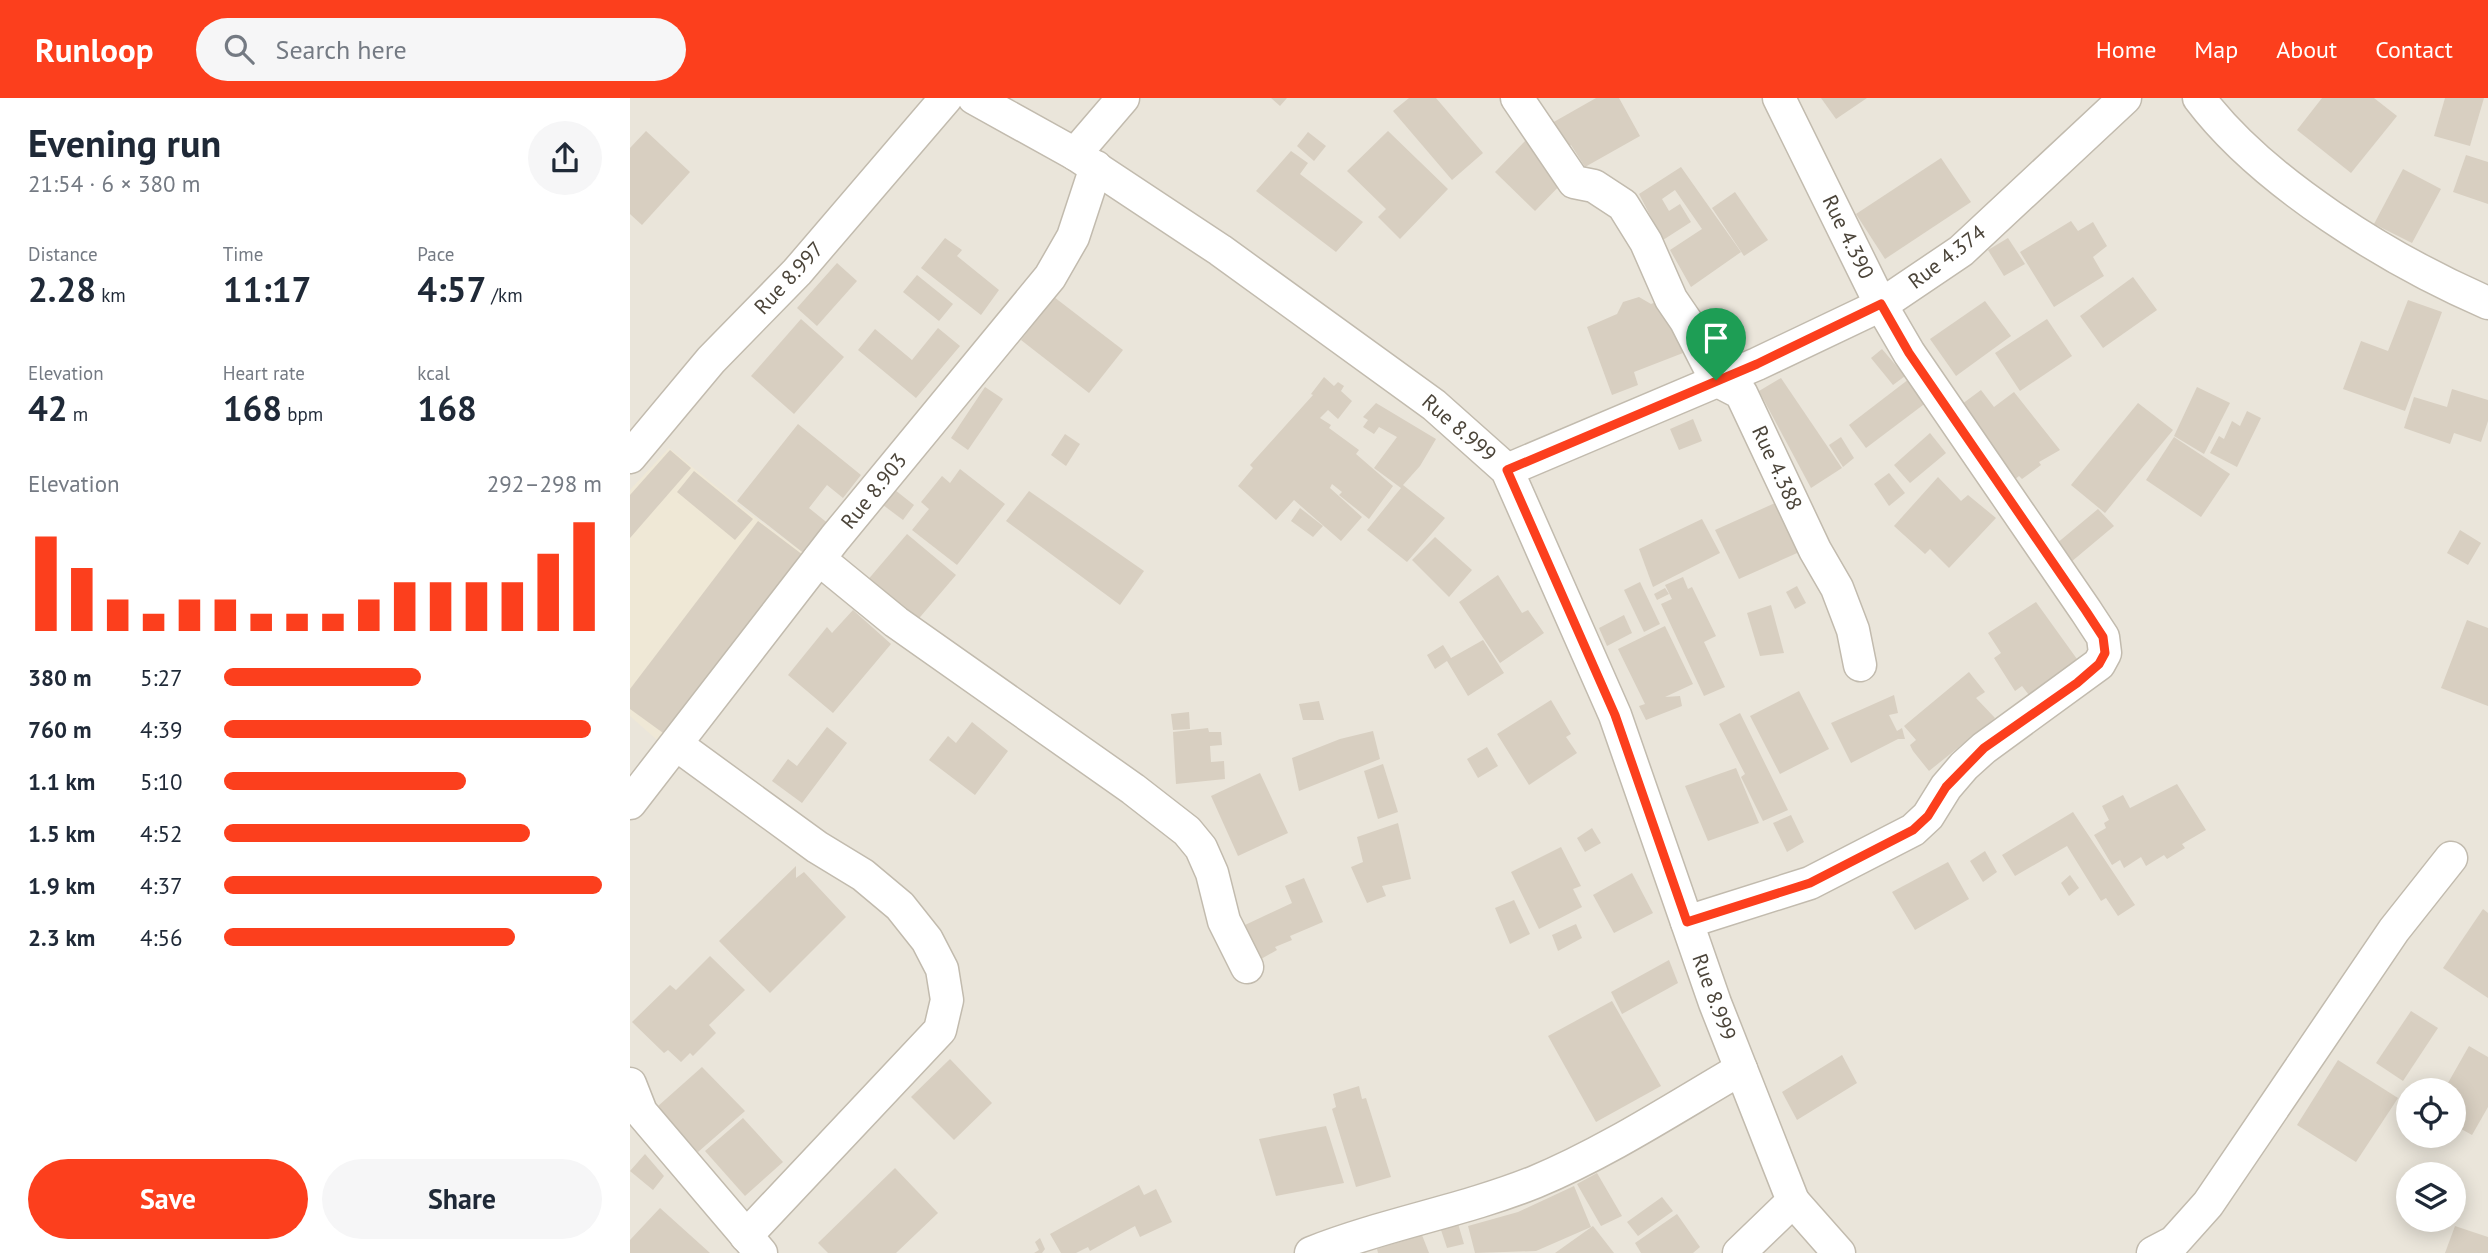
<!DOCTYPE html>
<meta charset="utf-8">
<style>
body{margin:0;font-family:"PT Sans",sans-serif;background:#f6f6f7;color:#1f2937;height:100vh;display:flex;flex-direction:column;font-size:26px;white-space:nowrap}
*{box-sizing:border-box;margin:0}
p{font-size:23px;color:#747a83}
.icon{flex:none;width:38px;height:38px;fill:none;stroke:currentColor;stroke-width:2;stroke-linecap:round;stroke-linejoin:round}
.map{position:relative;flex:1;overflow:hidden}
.panel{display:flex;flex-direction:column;background:#fff;width:630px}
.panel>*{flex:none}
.controls{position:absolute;left:1766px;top:980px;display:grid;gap:14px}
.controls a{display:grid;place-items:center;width:70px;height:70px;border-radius:50%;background:#fff;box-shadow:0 4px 18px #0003;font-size:35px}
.pin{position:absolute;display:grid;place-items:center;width:60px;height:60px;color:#fff;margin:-72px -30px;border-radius:50% 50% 50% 0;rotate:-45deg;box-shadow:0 0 7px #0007}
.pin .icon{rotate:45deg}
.round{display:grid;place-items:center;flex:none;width:74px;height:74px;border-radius:37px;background:#f6f6f7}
.summary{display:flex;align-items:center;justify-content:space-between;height:119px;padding:0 28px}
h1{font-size:38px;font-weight:700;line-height:52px}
.stats{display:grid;grid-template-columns:repeat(3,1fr);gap:10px;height:119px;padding:7px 28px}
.stats div{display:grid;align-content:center}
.stats b{font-size:35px;font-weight:700}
.stats small{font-size:19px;font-weight:400}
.stats p{font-size:19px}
.chart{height:196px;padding:14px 28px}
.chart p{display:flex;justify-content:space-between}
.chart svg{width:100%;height:126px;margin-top:7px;stroke:#fc3f1d;stroke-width:6}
.primary-button{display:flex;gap:14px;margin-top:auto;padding:14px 28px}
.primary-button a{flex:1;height:80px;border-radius:42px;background:#fc3f1d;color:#fff;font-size:28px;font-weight:700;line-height:80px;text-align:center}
.primary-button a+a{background:#f6f6f7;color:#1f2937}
ul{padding:0 28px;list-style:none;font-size:23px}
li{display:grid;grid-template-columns:112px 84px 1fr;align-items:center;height:52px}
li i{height:18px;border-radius:9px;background:#fc3f1d}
header{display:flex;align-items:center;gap:42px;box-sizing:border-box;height:98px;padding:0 35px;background:#fc3f1d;color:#fff}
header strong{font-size:33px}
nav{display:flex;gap:38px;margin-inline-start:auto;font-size:24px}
.search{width:490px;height:63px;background:#f6f6f7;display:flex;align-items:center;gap:18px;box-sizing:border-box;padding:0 24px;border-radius:38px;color:#747a83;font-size:26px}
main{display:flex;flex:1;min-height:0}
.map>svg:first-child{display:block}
.residential{fill:#eae5da;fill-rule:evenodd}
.education{fill:#efe8d6}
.building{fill:#d8cfc1}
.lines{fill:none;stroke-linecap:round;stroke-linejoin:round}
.street-casing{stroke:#c2bbae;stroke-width:35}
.street{stroke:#fff;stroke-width:32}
.route-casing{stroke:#fff;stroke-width:14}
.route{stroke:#fc3f1d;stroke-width:9}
.labels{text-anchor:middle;stroke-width:6;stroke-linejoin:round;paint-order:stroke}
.street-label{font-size:21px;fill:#4b4439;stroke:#fff}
</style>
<header>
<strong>Runloop</strong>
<div class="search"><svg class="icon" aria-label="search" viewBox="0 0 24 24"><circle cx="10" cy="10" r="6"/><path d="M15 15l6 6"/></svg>Search here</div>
<nav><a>Home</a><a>Map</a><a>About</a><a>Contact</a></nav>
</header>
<main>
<section class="panel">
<div class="summary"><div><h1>Evening run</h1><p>21:54 · 6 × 380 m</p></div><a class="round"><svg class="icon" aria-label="share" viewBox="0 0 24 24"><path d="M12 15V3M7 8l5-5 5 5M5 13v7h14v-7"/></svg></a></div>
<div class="stats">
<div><p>Distance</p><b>2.28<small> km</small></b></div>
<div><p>Time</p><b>11:17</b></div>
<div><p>Pace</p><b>4:57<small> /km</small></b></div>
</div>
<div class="stats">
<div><p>Elevation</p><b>42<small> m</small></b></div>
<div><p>Heart rate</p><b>168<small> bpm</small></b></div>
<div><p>kcal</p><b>168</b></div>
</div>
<div class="chart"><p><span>Elevation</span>292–298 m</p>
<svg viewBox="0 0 160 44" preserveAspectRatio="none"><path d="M5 44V11M15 44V22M25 44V33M35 44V38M45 44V33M55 44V33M65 44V38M75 44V38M85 44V38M95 44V33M105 44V27M115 44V27M125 44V27M135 44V27M145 44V17M155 44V6"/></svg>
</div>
<ul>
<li><b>380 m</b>5:27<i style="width:52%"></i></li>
<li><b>760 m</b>4:39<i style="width:97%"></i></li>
<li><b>1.1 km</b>5:10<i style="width:64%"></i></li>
<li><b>1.5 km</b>4:52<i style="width:81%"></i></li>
<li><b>1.9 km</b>4:37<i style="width:100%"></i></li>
<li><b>2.3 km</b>4:56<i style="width:77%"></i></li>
</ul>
<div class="primary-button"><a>Save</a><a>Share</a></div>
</section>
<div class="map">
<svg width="1858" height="1155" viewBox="0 0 1858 1155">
<rect width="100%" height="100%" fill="#f6f3ec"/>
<path class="residential" d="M0,0h1858v1155h-1858zM1778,992h46v46h-46zM1778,1076h46v46h-46z"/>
<path class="education" d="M39,350l76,62 65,48 -145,189 -35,-31v-226z"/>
<g class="building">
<path d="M641,0h16l-7,8z"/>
<path d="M779,0h27l47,55 -31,27 -59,-69z"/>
<path d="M966,0h23l21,38 -55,31 -14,-22 -5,3 -14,-25z"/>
<path d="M1191,0h46l-31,21z"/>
<path d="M1692,0h52l23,18 -46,57 -54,-43z"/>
<path d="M1815,0h39l-14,48 -36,-10z"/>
<path d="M16,33l44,41 -48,53 -12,-11v-66z"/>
<path d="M758,33l60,58 -48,50 -22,-22 8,-8 -39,-38z"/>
<path d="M678,34l18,14 -12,15 -17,-15z"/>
<path d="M899,39l40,39 -34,35 -40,-39z"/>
<path d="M661,53l17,12 -8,11 63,48 -27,30 -80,-61z"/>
<path d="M1836,57l22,7v42l-35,-12z"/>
<path d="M1311,60l30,44 -86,57 -29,-45z"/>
<path d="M1051,69l60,85 -50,35 -21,-37 32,-21 -27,-39 -13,9 7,12 11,-7 11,18 -28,18 -24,-46z"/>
<path d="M1773,71l38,20 -29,54 -38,-19z"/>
<path d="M1105,94l33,48 -24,16 -32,-48z"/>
<path d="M1441,123l7,10 15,-9 14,24 -14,11 11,19 -50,31 -34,-55z"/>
<path d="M315,140l17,12 -5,6 42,34 -18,25 -60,-47z"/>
<path d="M1378,140l17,26 -21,12 -16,-26z"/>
<path d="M207,165l20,18 -40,45 -20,-18z"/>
<path d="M287,177l36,29 -14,17 -36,-29z"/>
<path d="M1503,179l24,33 -54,38 -23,-32z"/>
<path d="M424,199l69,53 -34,43 -68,-53z"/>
<path d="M1009,199l12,7 15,-6 17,55 -49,19 4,13 -26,10 -25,-68 30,-13 6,-12z"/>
<path d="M1778,202l34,12 -37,99 -62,-22 18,-48 27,10z"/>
<path d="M1355,203l26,35 -55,40 -26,-37z"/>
<path d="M171,221l43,38 -50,57 -43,-38z"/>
<path d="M1417,221l25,37 -52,35 -25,-38z"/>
<path d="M308,230l22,18 -44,52 -58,-48 17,-21 37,31z"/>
<path d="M1252,251l23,27 -12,9 -22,-27z"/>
<path d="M694,279l10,9 4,-4 6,4 -3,5 11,10 -14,18 -10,-9 -8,8 11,7 -2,3 30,22 -3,4 37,32 -24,33 -30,-24 3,-3 -10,-8 -2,4 32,29 -21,24 -47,-41 -18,20 -38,-34 15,-18 -3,-3 63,-70 -2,-1z"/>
<path d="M1151,280l61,90 -31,20 -52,-97z"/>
<path d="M1279,281l18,23 -61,46 -17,-23z"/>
<path d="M355,289l18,12 -35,51 -17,-12z"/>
<path d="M1567,289l33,16 -26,51 -30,-18z"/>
<path d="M1822,291l36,11v21l-7,21 -27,-9 -4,11 -46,-16 10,-31 33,10z"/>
<path d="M1351,292l13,17 20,-15 46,58 -21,12 2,3 -19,14 -3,-3 -6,5 -55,-74z"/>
<path d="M746,305l60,36 -16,27 -17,19 42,33 -38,44 -40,-32 34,-42 -27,-20 23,-31 -18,-10 -5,7 -11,-7 5,-7 -5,-3z"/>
<path d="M1508,305l35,27 -68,83 -34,-28z"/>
<path d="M1617,313l14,7 -24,49 -27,-14 9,-17 5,3 8,-18 8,5z"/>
<path d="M1063,321l9,22 -23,9 -9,-21z"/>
<path d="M168,326l63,51 -18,23 -16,-13 -18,23 21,17 -24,30 -69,-54z"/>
<path d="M1300,335l16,20 -36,30 -16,-18z"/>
<path d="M435,336l15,10 -14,22 -15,-11z"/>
<path d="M1211,339l13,21 -11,9 -14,-22z"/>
<path d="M1544,339l56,37 -29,43 -55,-37z"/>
<path d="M40,352l21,18 -61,70v-43z"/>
<path d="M330,371l45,35 -48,61 -45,-35 17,-21 -8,-7 21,-26 8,7z"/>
<path d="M64,373l59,48 -18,21 -58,-48z"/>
<path d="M1259,375l16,20 -16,13 -15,-22z"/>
<path d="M1308,379l23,24 7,-6 28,23 -47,50 -19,-19 -5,5 -31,-28z"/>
<path d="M265,392l19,15 -11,15 -20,-15z"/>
<path d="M399,393l115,80 -24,34 -114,-84z"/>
<path d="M1165,396l9,56 -65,29 -24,-49z"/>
<path d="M670,410l23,18 -10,11 -22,-16z"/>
<path d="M1468,411l16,17 -43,36 -15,-18z"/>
<path d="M1072,421l18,34 -67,34 -14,-38z"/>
<path d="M128,423l49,37 -137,180 -40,-29v-20z"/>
<path d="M1830,432l21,13 -13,22 -21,-12z"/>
<path d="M277,436l49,41 -41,48 -49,-41z"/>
<path d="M805,439l37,33 -23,27 -37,-37z"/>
<path d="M868,477l24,38 6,-3 16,23 -44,30 -41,-61z"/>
<path d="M1053,479l5,12 4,-2 24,49 -12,6 21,45 -21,9 -43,-92 11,-5 -7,-14z"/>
<path d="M1010,484l20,42 -16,8 -20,-42z"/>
<path d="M1167,488l9,17 -11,6 -9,-17z"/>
<path d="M1035,490l4,6 -12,6 -3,-6z"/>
<path d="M1406,504l46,64 -50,33 -10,-13 -7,5 -21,-33 7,-5 -13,-20z"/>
<path d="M1141,507l13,48 -24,3 -13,-43z"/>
<path d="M223,512l38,34 -58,69 -45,-38 39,-48 5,6z"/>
<path d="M994,517l8,18 -25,13 -8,-18z"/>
<path d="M1837,522l21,8v78l-47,-18z"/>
<path d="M1035,528l28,58 -28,13 15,-1 2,10 -36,14 -7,-14 6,-2 -27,-55z"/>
<path d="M853,542l21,33 -36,23 -21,-35 -12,8 -8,-14 16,-10 8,13z"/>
<path d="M1339,574l16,20 -9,6 19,20 -66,53 -16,-20 -3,-6 6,-5 -12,-14z"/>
<path d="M1169,593l30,58 -49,25 -30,-58z"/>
<path d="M1264,597l4,18 -9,2 8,16 5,-3 3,11h-7l-47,24 -20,-40z"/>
<path d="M921,602l20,34 -5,3 11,16 -48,32 -32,-51z"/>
<path d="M689,603l5,19h-21l-4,-16z"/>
<path d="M559,614l1,17 -17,1 -2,-16z"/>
<path d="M1110,615l48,97 -25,11 -22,-44 4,-3 -26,-50z"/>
<path d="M342,624l36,29 -33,44 -46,-35 19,-24 8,7z"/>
<path d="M197,629l20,16 -45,60 -30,-22 16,-22 9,7z"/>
<path d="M578,630l1,4h12l1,13 -12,1 1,16 13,-1 1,18 -49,5 -3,-52z"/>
<path d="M743,633l7,28 -81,32 -7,-33 48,-19z"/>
<path d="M857,649l11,19 -20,12 -11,-19z"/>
<path d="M753,666l15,48 -20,7 -14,-48z"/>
<path d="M1106,670l23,55 -51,18 -23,-55z"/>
<path d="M630,675l28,60 -50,23 -27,-60z"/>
<path d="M1547,686l29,46 -24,14 3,4 -18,11 -3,-4 -18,11 -5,-9 -17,11 -4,-8 -8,5 -18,-30 12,-7 -2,-5 5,-3 -7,-14 21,-11 7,13z"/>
<path d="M1443,714l62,93 -17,11 -12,-18 -5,3 -34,-55 -52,30 -13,-21z"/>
<path d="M1161,717l13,27 -17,10 -14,-29z"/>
<path d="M768,725l13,56 -29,7 4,10 -19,7 -16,-36 12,-5 -6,-25z"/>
<path d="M962,730l9,15 -16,9 -8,-14z"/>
<path d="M931,749l20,39 -8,3 9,18 -43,22 -28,-57z"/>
<path d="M1355,753l12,21 -14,10 -13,-21z"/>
<path d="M1318,764l21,37 -54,31 -23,-38z"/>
<path d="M166,768v12l8,-6 42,45 -76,76 -51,-52z"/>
<path d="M1002,775l21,40 -39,20 -21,-38z"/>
<path d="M1440,777l9,13 -10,8 -8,-13z"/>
<path d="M674,780l19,44 -33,14 2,4 -17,7 2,3 -16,9 -13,-17 4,-2 -7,-15 47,-22 -7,-17z"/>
<path d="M884,802l16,34 -20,10 -15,-36z"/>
<path d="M1853,811l5,4v85l-45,-30z"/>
<path d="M946,826l6,14 -24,13 -6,-16z"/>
<path d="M80,858l35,34 -36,35 7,8 -23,23 -3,-3 -9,9 -13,-12 -4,3 -32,-31 38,-37 6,5z"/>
<path d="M1039,862l9,23 -56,31 -11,-22z"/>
<path d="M982,903l49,85 -65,36 -48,-86z"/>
<path d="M1781,913l27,17 -35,53 -27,-18z"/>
<path d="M1839,948l19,11v50l-16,28 -18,-10v-35h-10z"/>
<path d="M1212,957l15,28 -60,37 -15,-28z"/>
<path d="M320,961l42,44 -38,37 -43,-43z"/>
<path d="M1708,962l60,38 -42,64 -59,-37z"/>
<path d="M72,969l43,44 -47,41 -41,-45z"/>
<path d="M729,988l3,13 4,-1 25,79 -35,10 -24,-78 4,-2 -3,-13z"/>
<path d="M113,1020l40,44 -38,34 -40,-45z"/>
<path d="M696,1028l18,57 -68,13 -17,-57z"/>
<path d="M15,1056l19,22 -11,14 -23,-19z"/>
<path d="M265,1070l43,45 -42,40h-68l-10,-10z"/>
<path d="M967,1075l25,43 -21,10 -24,-42z"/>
<path d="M509,1087l5,10 12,-6 16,33 -32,15 -5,-11 -45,25 -2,-4 -12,6h-15l-11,-19z"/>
<path d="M944,1088l17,41 -55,24 -61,2 -7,-27 50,-14z"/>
<path d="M1032,1099l11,14 -35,25 -11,-14z"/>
<path d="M30,1110l50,45h-80v-13z"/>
<path d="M1047,1116l23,33 -7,6h-52l-6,-10z"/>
<path d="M827,1122l7,24 -17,4 -8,-24z"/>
<path d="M963,1128l21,27h-59z"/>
<path d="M1825,1128l33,11v16h-43z"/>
<path d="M792,1137l7,18h-51l-1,-4z"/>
<path d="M410,1140l5,11 -3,4h-8l5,-3 -4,-8z"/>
</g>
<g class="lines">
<defs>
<g id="street">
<path d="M344,0l101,56 145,96 214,155 73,65 108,245 100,288 78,198 -54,52"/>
<path d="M887,0l57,84 20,4 29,19 23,37 25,57 15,22 30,59 25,13 74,157 22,38 16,42 7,35"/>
<path d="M1569,0c64,85 192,163 289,205"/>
<path d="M445,56l48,-56"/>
<path d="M0,359l81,-97 86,-88 149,-174"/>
<path d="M877,372l250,-106 124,-59 80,-54 164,-153"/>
<path d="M189,461l77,63 237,167 54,42 14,17 11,25 12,48 23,46"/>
<path d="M47,647l140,102 46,28 37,31 27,34 15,29 5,31 -7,30 -194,206"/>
<path d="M0,705l205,-265 215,-261 23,-40 23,-70"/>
<path d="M1057,824l123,-39 103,-53 15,-14 18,-29 18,-21 20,-18 115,-84 6,-11 -2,-16 -17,-26 -177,-258 -28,-48 -102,-207"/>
<path d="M0,986l11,28 120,141"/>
<path d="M1163,1103l46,52"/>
<path d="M681,1155c73,-29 152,-42 224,-71 72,-30 139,-74 206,-113"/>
<path d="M1523,1155l21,-11 34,-38 186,-274 57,-72"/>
</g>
</defs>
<use href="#street" class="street-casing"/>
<use href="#street" class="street"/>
</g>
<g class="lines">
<defs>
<path id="route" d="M1251,206l28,49 177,258 17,26 2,16 -6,11 -22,19 -93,65 -38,39 -18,29 -15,14 -103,53 -123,39 -72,-207 -108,-245 250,-106z"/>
</defs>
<use href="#route" class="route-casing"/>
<use href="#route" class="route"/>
</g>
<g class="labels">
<g class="street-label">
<text transform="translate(1218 139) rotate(64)" y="7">Rue 4.390</text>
<text transform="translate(1317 159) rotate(-37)" y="7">Rue 4.374</text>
<text transform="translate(159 180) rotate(-47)" y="7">Rue 8.997</text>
<text transform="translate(829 330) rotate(41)" y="7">Rue 8.999</text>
<text transform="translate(1147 370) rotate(65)" y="7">Rue 4.388</text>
<text transform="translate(244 393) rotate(-51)" y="7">Rue 8.903</text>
<text transform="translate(1084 899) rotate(70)" y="7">Rue 8.999</text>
</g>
</g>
</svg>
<div class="controls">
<a><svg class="icon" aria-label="locate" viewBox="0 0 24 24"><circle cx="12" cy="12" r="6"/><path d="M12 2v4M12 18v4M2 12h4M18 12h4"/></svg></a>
<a><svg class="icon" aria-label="layers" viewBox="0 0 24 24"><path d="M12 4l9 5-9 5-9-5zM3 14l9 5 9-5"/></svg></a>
</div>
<div class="pin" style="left:1086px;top:282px;background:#1e9e55"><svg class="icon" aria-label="arrive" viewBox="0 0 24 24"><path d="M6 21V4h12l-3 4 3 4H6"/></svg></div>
</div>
</main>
